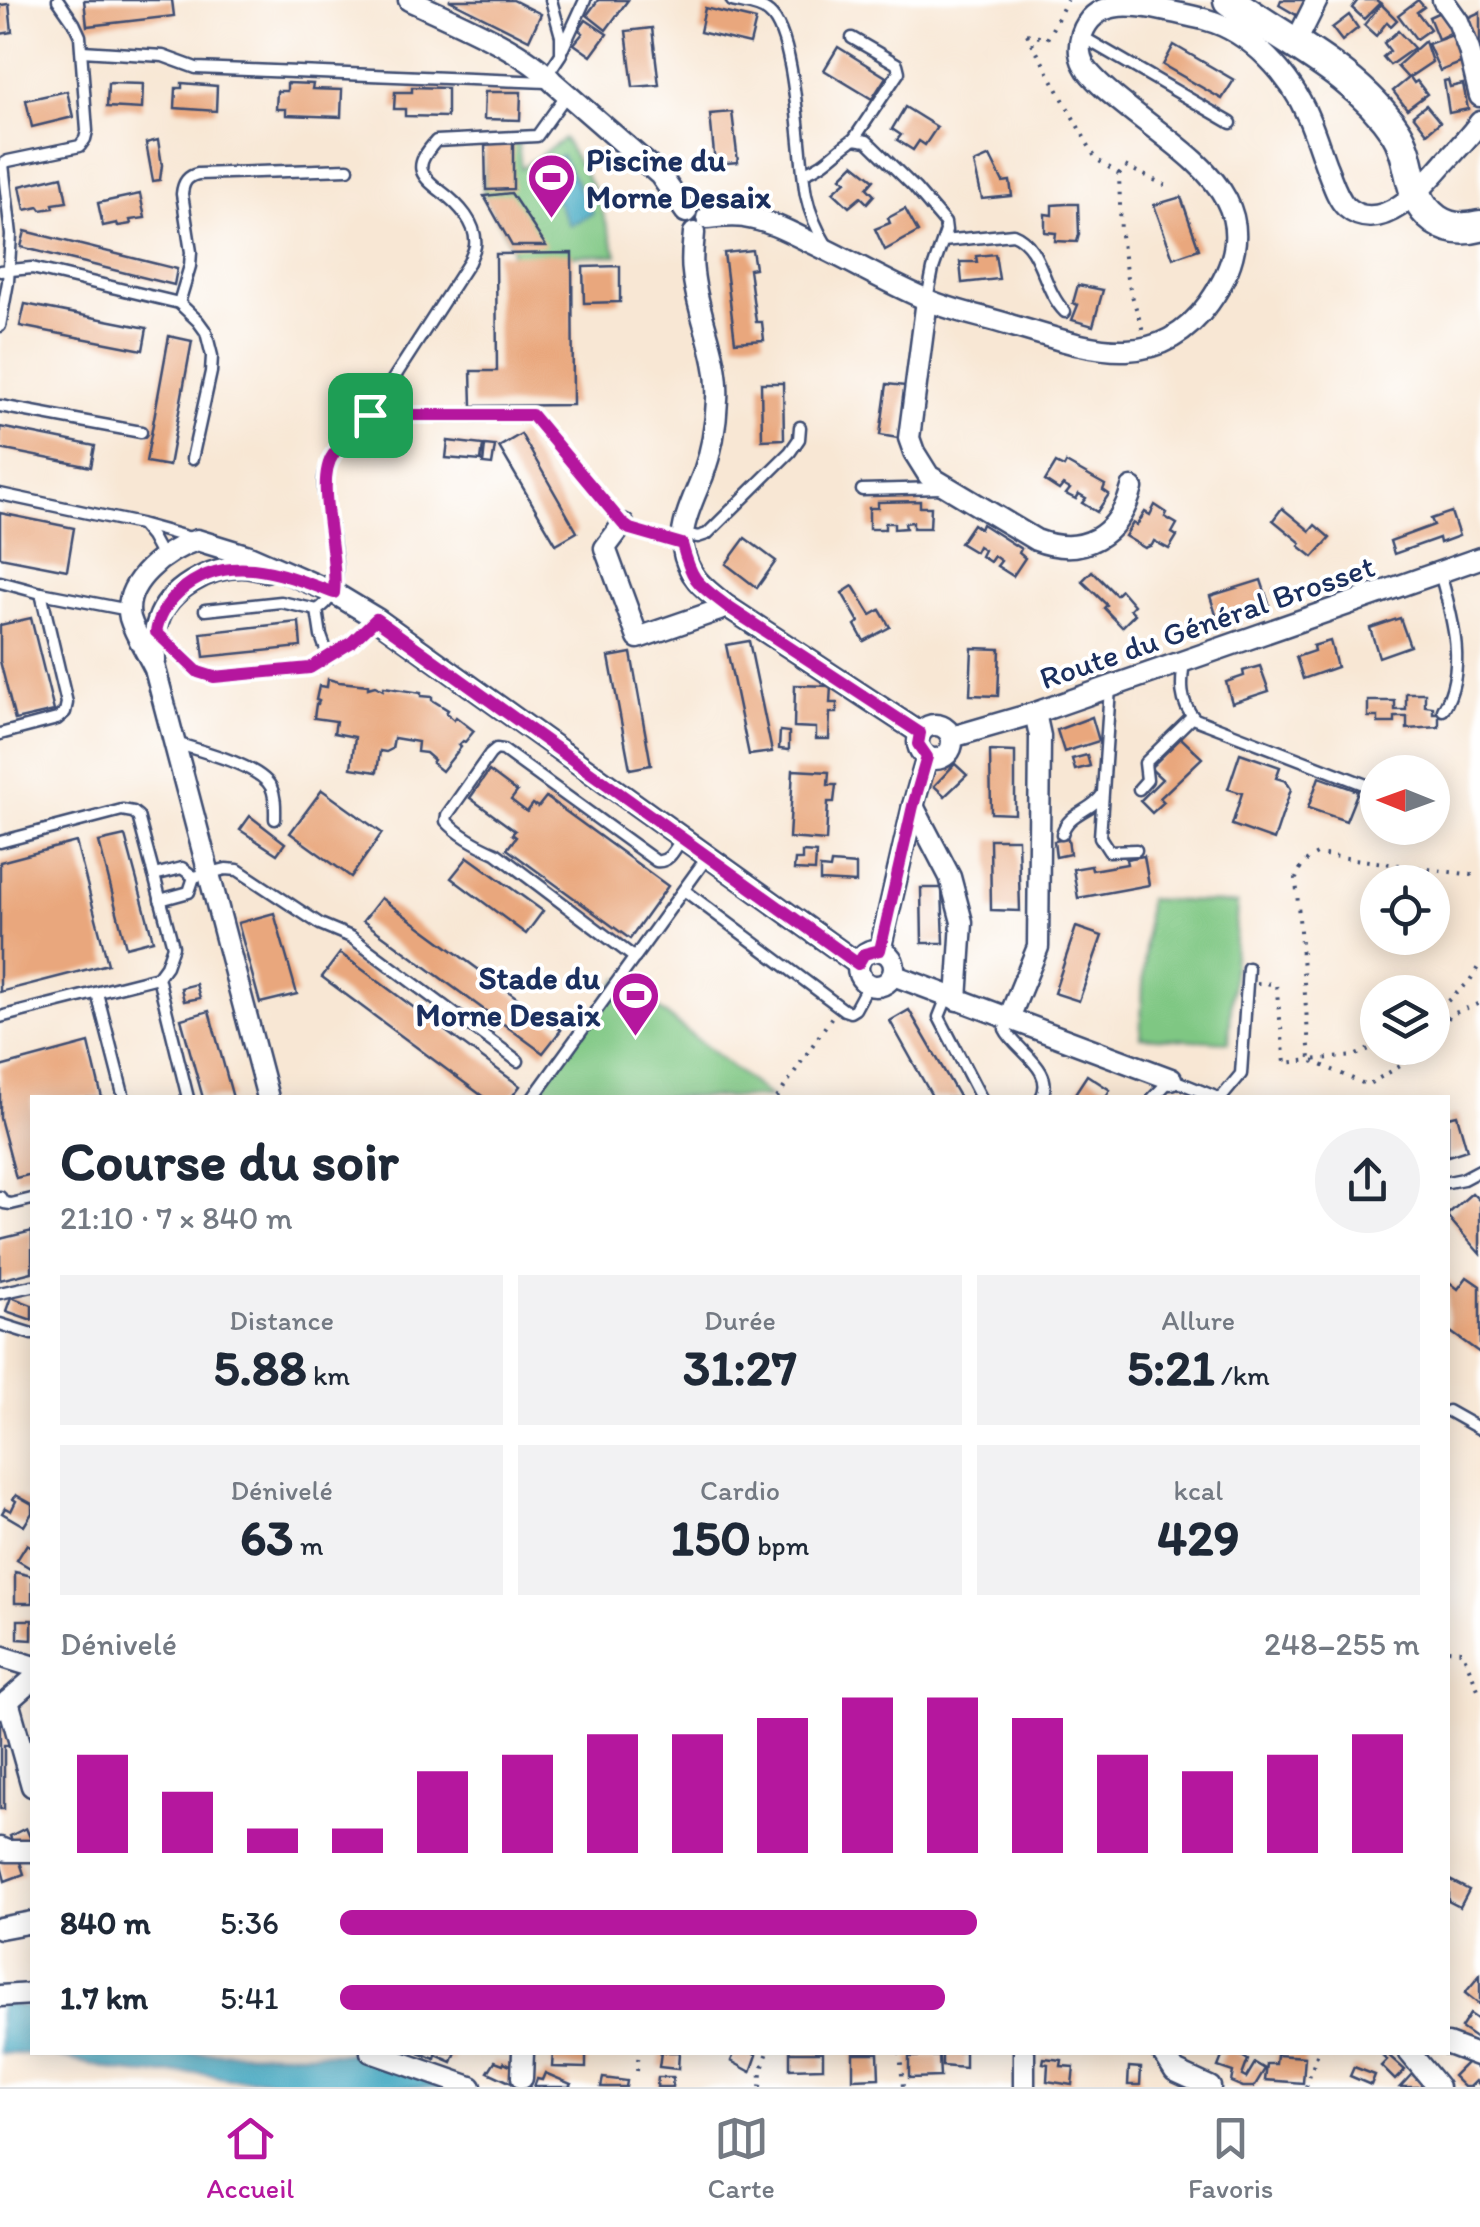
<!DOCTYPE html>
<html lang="fr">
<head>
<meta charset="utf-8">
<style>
	:root { --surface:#fff; --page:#f2f2f3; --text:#1f2937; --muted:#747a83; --line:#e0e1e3; --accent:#b5179e }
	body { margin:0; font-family:Itim,sans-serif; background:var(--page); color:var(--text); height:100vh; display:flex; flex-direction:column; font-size:38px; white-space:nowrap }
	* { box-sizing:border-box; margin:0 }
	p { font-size:32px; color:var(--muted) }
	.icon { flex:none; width:55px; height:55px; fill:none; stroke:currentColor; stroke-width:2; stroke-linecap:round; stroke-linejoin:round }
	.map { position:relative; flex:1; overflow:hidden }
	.details { position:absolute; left:30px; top:1095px; width:1420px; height:960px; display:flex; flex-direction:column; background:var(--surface); border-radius:0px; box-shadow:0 5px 25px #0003 }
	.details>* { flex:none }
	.needle { width:65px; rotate:271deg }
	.fabs { position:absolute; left:1360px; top:755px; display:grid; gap:20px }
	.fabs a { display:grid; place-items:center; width:90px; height:90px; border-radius:50%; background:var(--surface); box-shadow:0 5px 25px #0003; font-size:50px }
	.pin { position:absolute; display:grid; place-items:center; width:85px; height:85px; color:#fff; margin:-42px; border-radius:20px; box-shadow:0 5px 15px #0006 }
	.round { display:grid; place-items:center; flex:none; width:105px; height:105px; border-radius:52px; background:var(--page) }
	.head { display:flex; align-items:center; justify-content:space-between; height:170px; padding:0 30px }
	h1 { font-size:55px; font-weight:700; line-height:75px }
	.metrics { display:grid; grid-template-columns:repeat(3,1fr); gap:15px; height:170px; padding:10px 30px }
	.metrics div { display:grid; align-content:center; border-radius:0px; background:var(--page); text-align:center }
	.metrics b { font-size:50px; font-weight:700 }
	.metrics small { font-size:28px; font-weight:400 }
	.metrics p { font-size:28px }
	.chart { height:280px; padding:20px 30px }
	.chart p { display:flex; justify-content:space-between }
	.chart svg { width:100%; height:180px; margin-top:10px; stroke:var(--accent); stroke-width:6 }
	ul { padding:0 30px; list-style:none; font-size:32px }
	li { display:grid; grid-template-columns:160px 120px 1fr; align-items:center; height:75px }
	li i { height:25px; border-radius:12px; background:var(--accent) }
	.menu { display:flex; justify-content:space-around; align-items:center; height:140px; border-top:2px solid var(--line); background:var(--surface); font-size:28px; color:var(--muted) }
	.menu a { display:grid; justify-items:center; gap:5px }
	.menu .on { color:var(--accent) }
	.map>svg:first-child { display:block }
</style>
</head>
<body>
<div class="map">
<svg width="1480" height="2087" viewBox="0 0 1480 2087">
	<rect width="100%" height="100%" fill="#fff"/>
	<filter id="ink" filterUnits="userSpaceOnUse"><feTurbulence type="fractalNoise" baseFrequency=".01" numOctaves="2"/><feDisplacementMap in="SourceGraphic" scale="20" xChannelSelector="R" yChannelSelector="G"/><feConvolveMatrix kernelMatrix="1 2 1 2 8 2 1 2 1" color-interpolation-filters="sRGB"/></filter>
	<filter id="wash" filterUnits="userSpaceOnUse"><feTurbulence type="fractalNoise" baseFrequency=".0048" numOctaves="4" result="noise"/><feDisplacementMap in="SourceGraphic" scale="40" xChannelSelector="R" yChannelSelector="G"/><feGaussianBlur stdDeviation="2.25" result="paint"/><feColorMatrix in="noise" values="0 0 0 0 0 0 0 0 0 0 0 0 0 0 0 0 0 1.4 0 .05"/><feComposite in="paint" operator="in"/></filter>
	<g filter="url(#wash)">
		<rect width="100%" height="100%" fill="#f8e7d4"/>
		<g fill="#7fc783" stroke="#4d7b70" stroke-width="2.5">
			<polygon points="564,139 596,193 617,255 512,256 512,248 483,193 487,141 518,143 521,168"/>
			<polygon points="1148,899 1237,904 1229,1042 1140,1037"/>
			<polygon points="619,978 770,1097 533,1098"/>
		</g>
		<g fill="#42a9c2" stroke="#2e6c90" stroke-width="2.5">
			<polygon points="561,156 593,213 570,225 539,169"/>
			<polygon points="0,2003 32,2007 32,2052 352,2053 434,2074 461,2087 305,2087 262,2079 230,2079 198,2073 145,2074 119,2071 50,2055 0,2053"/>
		</g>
		<g id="blocks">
			<g fill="#e9a77d">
				<polygon points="84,0 172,0 174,16 87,26"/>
				<polygon points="449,0 513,0 541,14 529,40"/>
				<polygon points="598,0 628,0 606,30 587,15"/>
				<polygon points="1281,0 1309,0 1298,16 1279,5"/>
				<polygon points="1358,0 1376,0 1380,3 1364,19 1352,8"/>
				<polygon points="1418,0 1424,7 1417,12 1430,29 1416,39 1398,15"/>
				<polygon points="9,4 12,32 0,34 0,5"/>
				<polygon points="1381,4 1397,20 1391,26 1387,22 1376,36 1364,25"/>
				<polygon points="705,8 756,20 750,44 700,32"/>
				<polygon points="1442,11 1452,32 1438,39 1429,17"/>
				<polygon points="1480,12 1480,47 1474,49 1467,18"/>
				<polygon points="1349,15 1358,28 1342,41 1332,28"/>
				<polygon points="586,20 607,34 591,56 574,44 583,33 579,30"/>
				<polygon points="652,28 659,85 633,87 626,31"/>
				<polygon points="1398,31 1414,48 1390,65 1383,57 1390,51 1384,43"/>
				<polygon points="1455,34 1466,61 1440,71 1428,44"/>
				<polygon points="1425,41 1432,62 1408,78 1397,66"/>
				<polygon points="1174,45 1234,80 1222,99 1163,65"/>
				<polygon points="838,47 886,77 872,99 824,70"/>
				<polygon points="1410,77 1414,83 1417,81 1427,94 1407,109 1393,91"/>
				<polygon points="1448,80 1450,87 1463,84 1468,109 1449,113 1444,81"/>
				<polygon points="108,83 143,84 142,109 107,107"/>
				<polygon points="182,83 217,86 216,111 175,108 176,88 182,88"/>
				<polygon points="287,83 313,84 312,89 342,90 341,117 286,115 286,109 276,109 277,91 287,91"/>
				<polygon points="412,87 447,88 447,117 405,116 405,109 394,109 395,92 412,92"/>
				<polygon points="67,91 73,117 32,127 26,100"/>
				<polygon points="485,92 521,92 520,120 484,119"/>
				<polygon points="1426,105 1440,122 1427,133 1413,115"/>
				<polygon points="905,107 937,127 925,145 919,141 913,150 897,140 901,135 892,129"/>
				<polygon points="732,112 738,162 715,164 710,114"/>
				<polygon points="158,140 162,165 160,180 153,181 146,143"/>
				<polygon points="485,143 513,143 513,189 486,190"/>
				<polygon points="990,156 1003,182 1010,181 1012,196 982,199 974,163"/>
				<polygon points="854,164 874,180 867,188 874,195 867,203 861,197 849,207 833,192 846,181 841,177"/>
				<polygon points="62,176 67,202 53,204 54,208 41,210 39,207 25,210 20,186"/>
				<polygon points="511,193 546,246 512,246 484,196"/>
				<polygon points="140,194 145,218 130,220 131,224 118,226 117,223 103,226 98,203"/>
				<polygon points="1181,197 1199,249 1173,258 1154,205"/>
				<polygon points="1067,204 1078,204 1079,234 1077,242 1055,241 1056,233 1045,232 1045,214 1052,215 1052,205"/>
				<polygon points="905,209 918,232 885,250 875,229 890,223 888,218"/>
				<polygon points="25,231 177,269 174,285 21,247"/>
				<polygon points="752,250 755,268 749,269 756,322 762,322 764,340 735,342 724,253"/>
				<polygon points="572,253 573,405 472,406 471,371 497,371 496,254"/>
				<polygon points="995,254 999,279 962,283 960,262 977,262 976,256"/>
				<polygon points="620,266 620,302 584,303 583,267"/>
				<polygon points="1078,285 1103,290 1093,326 1072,320 1078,305 1073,303"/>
				<polygon points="25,304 147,328 143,350 20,326"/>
				<polygon points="169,336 192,341 169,466 146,462"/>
				<polygon points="761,383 783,383 784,439 762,440"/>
				<polygon points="887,384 906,386 898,438 880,435"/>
				<polygon points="0,427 95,446 91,467 0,449"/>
				<polygon points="521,434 577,532 556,544 499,447"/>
				<polygon points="448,441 483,445 481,461 446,458"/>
				<polygon points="485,445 495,446 492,465 483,464"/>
				<polygon points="1056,463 1064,467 1066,463 1105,485 1103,490 1109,494 1097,512 1082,503 1086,498 1079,494 1076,499 1066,494 1070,489 1063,485 1059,490 1045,481"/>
				<polygon points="920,501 920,507 931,507 930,528 913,528 913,522 905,523 906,528 894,529 894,523 885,523 885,529 869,529 869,508 878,508 878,502"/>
				<polygon points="1155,505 1167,513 1165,517 1177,524 1172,533 1177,536 1169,549 1154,541 1152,545 1145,548 1125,536 1133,523 1137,525 1145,512 1150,515"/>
				<polygon points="1282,508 1310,531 1315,525 1330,538 1313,557 1299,546 1301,543 1273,520"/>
				<polygon points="1451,512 1459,536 1440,543 1439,538 1394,554 1390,541 1434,525 1431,519"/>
				<polygon points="0,513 74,528 67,570 0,557"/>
				<polygon points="973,524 980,529 982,524 1021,549 1019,553 1025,558 1013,576 997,566 1001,561 994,556 990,562 981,556 984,550 978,546 975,552 960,543"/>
				<polygon points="745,538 776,561 757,588 726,564"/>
				<polygon points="1092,571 1116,595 1121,590 1134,605 1130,609 1135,614 1122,627 1104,608 1107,605 1082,581"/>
				<polygon points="1261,580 1269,604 1218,621 1210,596"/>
				<polygon points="853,586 871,615 880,610 890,627 864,641 855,625 859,622 842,593"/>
				<polygon points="1282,586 1288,604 1279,607 1274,589"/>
				<polygon points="31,618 54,711 15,720 0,661 0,625"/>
				<polygon points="1400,618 1410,646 1379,657 1370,628"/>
				<polygon points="299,622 301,647 204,657 201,633"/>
				<polygon points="749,641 772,752 749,755 726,645"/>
				<polygon points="1330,641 1337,667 1303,679 1296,657 1314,651 1313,646"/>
				<polygon points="972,648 1000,649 998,696 970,695"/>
				<polygon points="631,653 651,765 630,769 609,657"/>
				<polygon points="1260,666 1269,691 1232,703 1226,682 1244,676 1243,671"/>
				<polygon points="328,679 339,682 368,685 368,688 375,686 383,690 384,687 421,693 421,696 432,697 432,700 448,710 446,713 454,720 456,717 474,731 465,742 463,741 459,745 461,747 442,771 432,763 434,760 426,753 417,752 418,742 394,738 392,749 386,752 380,751 377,772 351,768 355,737 334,733 336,721 314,718 316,704 318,704 319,701 316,700 319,686 327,687"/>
				<polygon points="795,685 831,686 830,703 837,703 837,713 830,713 829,739 816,739 816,728 794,727"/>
				<polygon points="1406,693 1425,693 1425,706 1433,707 1433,713 1439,713 1439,727 1407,729 1407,717 1395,717 1395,723 1378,723 1378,717 1368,717 1368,701 1395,701 1395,710 1406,710"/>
				<polygon points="1092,717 1099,741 1064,752 1057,730"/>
				<polygon points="780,731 789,732 789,750 779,749"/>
				<polygon points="1181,738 1202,758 1160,798 1164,802 1152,813 1140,801 1162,779 1150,768"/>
				<polygon points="990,751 1015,752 1015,814 991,813"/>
				<polygon points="1240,753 1280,767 1276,778 1286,781 1291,789 1274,840 1232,825 1242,793 1228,789"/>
				<polygon points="1087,755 1090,766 1075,770 1072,759"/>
				<polygon points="955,764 967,775 945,796 934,786"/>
				<polygon points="793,770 829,772 828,785 836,785 834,802 828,802 826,841 789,838"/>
				<polygon points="489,771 517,792 511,800 527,812 533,804 538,807 546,797 668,886 630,939 507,849 516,837 512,834 515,831 470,798"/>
				<polygon points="1319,777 1358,791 1346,821 1308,808"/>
				<polygon points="322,790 382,833 351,877 290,833"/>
				<polygon points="250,816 285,843 277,854 240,830"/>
				<polygon points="125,836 153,940 126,947 99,842"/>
				<polygon points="990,839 1018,839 1020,911 991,910"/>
				<polygon points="1068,839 1070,854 1056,857 1054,841"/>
				<polygon points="76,842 108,964 0,992 0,862"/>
				<polygon points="802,852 816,853 815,871 794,870 795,860 802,860"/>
				<polygon points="1144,856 1149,885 1078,898 1073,869 1091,866 1092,870 1127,864 1126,859"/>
				<polygon points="468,857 543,911 526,934 451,878"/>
				<polygon points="831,863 856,865 856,883 820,881 820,868 830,869"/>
				<polygon points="921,888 942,888 944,943 922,943"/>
				<polygon points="381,898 561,1030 543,1053 363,921"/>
				<polygon points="274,913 297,994 260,1003 238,923"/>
				<polygon points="1076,927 1102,936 1079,1001 1054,993"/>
				<polygon points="340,953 520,1086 511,1098 485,1098 322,977"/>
				<polygon points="196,984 200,998 184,1001 181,988"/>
				<polygon points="909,1010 960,1098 933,1098 890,1021"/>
				<polygon points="209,1011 233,1098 203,1098 181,1019"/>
				<polygon points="89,1043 102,1098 32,1098 32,1174 16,1178 0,1118 0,1067"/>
				<polygon points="1087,1075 1110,1090 1105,1098 1072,1098"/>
				<polygon points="1457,1115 1467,1150 1448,1156 1448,1117"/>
				<polygon points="1472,1193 1480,1201 1480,1254 1448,1217 1448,1214"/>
				<polygon points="32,1231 32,1272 0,1280 0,1239"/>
				<polygon points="1467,1277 1480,1286 1480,1353 1448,1330 1448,1281 1458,1289"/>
				<polygon points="11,1297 32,1305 32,1320 6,1311"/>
				<polygon points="16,1495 32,1504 32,1513 24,1526 2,1513 5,1508 11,1511 16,1501 13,1499"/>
				<polygon points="27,1544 32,1547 32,1569 17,1560"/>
				<polygon points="15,1572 32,1576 32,1603 15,1603"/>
				<polygon points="18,1620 32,1620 32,1640 18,1639"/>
				<polygon points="5,1720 10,1745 4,1745 4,1809 0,1809 0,1724"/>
				<polygon points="26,1828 32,1842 16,1850 10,1836"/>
				<polygon points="18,1856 24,1874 5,1881 0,1862"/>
				<polygon points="1448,1879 1469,1890 1460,1907 1448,1901"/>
				<polygon points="1480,1975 1480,2005 1465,1993"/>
				<polygon points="1470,2014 1480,2021 1480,2041 1461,2028"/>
				<polygon points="456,2052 452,2062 436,2055 435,2059 419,2053"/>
				<polygon points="553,2052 586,2052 586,2068 552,2067"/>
				<polygon points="661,2052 679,2052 678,2069 659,2067"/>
				<polygon points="735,2052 752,2052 757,2055 751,2072 731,2061"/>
				<polygon points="790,2052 823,2052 823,2068 790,2069"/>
				<polygon points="942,2052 965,2052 965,2068 942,2066"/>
				<polygon points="1224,2052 1235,2052 1248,2060 1242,2076 1246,2078 1255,2063 1265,2069 1254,2087 1243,2087 1231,2082 1233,2072 1218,2067"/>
				<polygon points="853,2053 878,2053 879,2078 853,2079"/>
				<polygon points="1387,2054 1405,2070 1395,2080 1381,2066 1387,2060 1383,2057"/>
				<polygon points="1277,2055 1305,2057 1303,2083 1265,2080 1267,2064 1276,2064"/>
				<polygon points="939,2056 940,2077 909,2078 909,2057"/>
				<polygon points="1044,2058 1062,2060 1061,2066 1074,2067 1072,2085 1047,2081 1048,2064 1043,2063"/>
				<polygon points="1469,2060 1480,2071 1480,2085 1476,2081 1470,2087 1464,2087 1453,2076"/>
				<polygon points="495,2061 503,2064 504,2062 521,2070 514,2084 488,2072"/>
				<polygon points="1129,2067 1141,2068 1140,2085 1128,2085"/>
				<polygon points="1354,2067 1375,2075 1371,2085 1350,2076"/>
				<polygon points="545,2073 571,2084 569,2087 534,2087 537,2079 542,2080"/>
				<polygon points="1412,2074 1418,2080 1421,2078 1427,2085 1424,2087 1400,2087"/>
				<polygon points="658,2077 673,2077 672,2087 657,2087"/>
				<polygon points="603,2078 627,2081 626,2087 601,2087"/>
			</g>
		</g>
	</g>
	<g filter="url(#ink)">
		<use href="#blocks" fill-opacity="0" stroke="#3c4b70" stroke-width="2.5"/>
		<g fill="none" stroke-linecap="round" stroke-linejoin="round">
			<defs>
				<g id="service">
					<path d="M732 1C744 4 760 5 769 13 797 35 799 159 806 195 810 214 817 230 827 246"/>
					<polyline points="1081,36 1231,123"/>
					<polyline points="852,38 897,64 899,72 854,139"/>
					<polyline points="563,48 585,0"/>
					<polyline points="82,51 163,56 196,68 547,82"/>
					<polyline points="547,75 561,54 561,36 551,0"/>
					<path d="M804 173C828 164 834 152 854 139L867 141 915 188 945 223 946 231 933 269 927 299"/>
					<path d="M943 241 1013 234C1042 245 1042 289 1065 312"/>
					<polyline points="0,271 32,268 179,303 198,321 206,332 212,356 211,372 192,459"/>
					<path d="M179 303 190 266 191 252 182 194C183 183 187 176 198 174L348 169"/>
					<polyline points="0,326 8,282 11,235 3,164 8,161 80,146 85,139 87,131 80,36 74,23 58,0"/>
					<polyline points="0,406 141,432"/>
					<polyline points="370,415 532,415 623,524 630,529 682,544"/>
					<polyline points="862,490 941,488"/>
					<polyline points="0,494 140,524 194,539"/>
					<polyline points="141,525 151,537 162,557"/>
					<polyline points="684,534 698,537 707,534 790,452 799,439 800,427"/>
					<path d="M1440 573C1452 616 1468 669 1443 710"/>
					<polyline points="0,582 41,593 129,610"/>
					<path d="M205 610 281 602 317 610C358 587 320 514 324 478 325 470 329 462 332 455L370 415 469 262C471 256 474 252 475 246 478 224 458 204 442 192 417 173 414 166 436 141L537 136 567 94"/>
					<polyline points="317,610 321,636 329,658"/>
					<polyline points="157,632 198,671 213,677 310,668 352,642 377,619"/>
					<path d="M1184 661C1181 683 1179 702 1195 719L1374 788"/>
					<polyline points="1110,688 1100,837 1109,851 1136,850"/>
					<polyline points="0,734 57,719 65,712 67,703 41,593"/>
					<path d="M176 743C200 751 259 765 271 787 276 797 275 809 275 819"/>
					<polyline points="1139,789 1147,780 1145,763 1192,717"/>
					<path d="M1062 834C1068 812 1091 812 1102 795"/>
					<polyline points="0,842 122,810 133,812 138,816 173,946 166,966 158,977 0,1017"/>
					<polyline points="154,875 182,868 194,877"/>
					<polyline points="194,877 226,869 238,870 320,924 351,937 518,1061"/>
					<polyline points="684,890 844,1010 850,1012 855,1009 868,985"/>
					<polyline points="160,900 189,892 194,877"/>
					<path d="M635 958 496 853C477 845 460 836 446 821L447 815 490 754 496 749 503 750 656 861C670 863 675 848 682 838"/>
					<polyline points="158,977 188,1098"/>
					<polyline points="97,993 124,1098"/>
					<polyline points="947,997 939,1017 981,1098"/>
					<path d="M1009 1018 1005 1029C1015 1050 1057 1070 1041 1098"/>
					<polyline points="533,1098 708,856"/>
					<polyline points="1153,1098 1171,1079 1218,1098"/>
					<polyline points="1221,1098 1241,1074 1248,968"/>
					<polyline points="1448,1182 1463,1179 1480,1170"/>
					<polyline points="0,1197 4,1203 11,1204 32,1199"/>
					<polyline points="0,1293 32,1286"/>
					<polyline points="0,1324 32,1334"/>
					<polyline points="1448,1411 1480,1429"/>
				</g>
				<g id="minor">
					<path d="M409 0C449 19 524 49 553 82L660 175 686 212"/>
					<polyline points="1443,0 1458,21 1469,50 1480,96"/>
					<polyline points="1295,44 1317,0"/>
					<path d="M707 218C719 217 732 215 744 217 767 220 788 231 808 241 847 259 884 281 923 298 950 311 982 316 1010 325 1083 346 1155 378 1209 303 1279 205 1195 162 1126 106 1112 95 1098 84 1087 70 1079 58 1078 48 1082 34 1094 0 1129 3 1162 10 1177 13 1192 16 1207 20 1251 32 1291 76 1308 117 1315 133 1320 150 1326 166 1332 180 1336 197 1346 207 1381 238 1425 185 1445 162 1457 149 1470 136 1480 122"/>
					<path d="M694 233C693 246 691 259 693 272 697 315 720 356 717 400 716 426 712 450 703 475 695 495 679 527 683 548 687 577 706 590 728 607L920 733"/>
					<path d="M927 300 909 438 914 452 929 476 1036 540C1084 558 1119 535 1132 488"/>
					<polyline points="623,524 605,548 638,638 728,607"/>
					<path d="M155 662C155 649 153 634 158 621 168 589 210 567 242 567 250 567 258 570 266 571"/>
					<circle cx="935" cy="742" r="17"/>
					<polyline points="952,737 1035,713 1480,558"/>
					<polyline points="913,806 950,877 962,922 957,1000"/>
					<circle cx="876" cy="968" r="18"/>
					<polyline points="880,950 913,806 927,757"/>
					<polyline points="893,975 1171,1079"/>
					<polyline points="1009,1018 1038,947 1040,736 1035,713"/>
					<path d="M268 1098 155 669C147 652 135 635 130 618 122 582 167 550 197 540L249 556 334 593 377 619 858 964"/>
					<polyline points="0,1656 32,1666"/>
					<polyline points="8,1701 32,1786"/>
					<polyline points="0,1708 32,1680"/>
					<polyline points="0,1848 7,1851 32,1851"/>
					<polyline points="0,1928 32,1922"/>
					<polyline points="0,1996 32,1994"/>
					<polyline points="1448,2044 1480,2056"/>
					<polyline points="371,2052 471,2087"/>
					<polyline points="1024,2052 1024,2087"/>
					<polyline points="1163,2052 1175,2071 1210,2087"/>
					<polyline points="1409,2052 1438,2087"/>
					<polyline points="522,2078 523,2052"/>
				</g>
				<path id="secondary" d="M1229 0C1285 41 1356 72 1396 132 1415 161 1405 198 1436 220 1449 229 1465 230 1480 226"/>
			</defs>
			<use href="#service" stroke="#3c4b70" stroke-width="15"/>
			<use href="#minor" stroke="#3c4b70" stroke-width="25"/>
			<use href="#secondary" stroke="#3c4b70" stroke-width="35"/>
			<g stroke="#3c4b70" stroke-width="4" stroke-dasharray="2.5 8" stroke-linecap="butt">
				<polyline points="1027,34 1096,159 1119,174 1121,235 1127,279 1143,331"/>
				<polyline points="1027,34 1047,39 1067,0"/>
				<polyline points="1119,174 1125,166 1171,188"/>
				<path d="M1257 983 1276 984 1285 1063 1310 1060 1296 879C1300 867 1305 860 1317 854L1480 876"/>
				<polyline points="1432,1015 1469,982 1480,964"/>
				<polyline points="1378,1045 1354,1056 1310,1060 1367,1085 1432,1048"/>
				<polyline points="1432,1046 1450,1015 1480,1003"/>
				<polyline points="777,1098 833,1015"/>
				<polyline points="1448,1650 1462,1651 1480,1694"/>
				<polyline points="900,2052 903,2087"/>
				<polyline points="637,2071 639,2052"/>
				<polyline points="760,2087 761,2072 768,2052"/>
				<polyline points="1306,2087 1318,2052"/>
			</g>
			<use href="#service" stroke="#fff" stroke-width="10"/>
			<use href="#minor" stroke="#fff" stroke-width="20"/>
			<use href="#secondary" stroke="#fff" stroke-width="30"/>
		</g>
	</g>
	<g fill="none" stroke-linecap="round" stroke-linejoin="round" filter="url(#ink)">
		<defs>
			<path id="route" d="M370 415H532L623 524 630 529 682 544C692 582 697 583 728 607L920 733 918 744 927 757 913 806 880 950 864 954 858 964 376 619 352 642 310 668 214 677 198 672 156 632C159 615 167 603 179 592 226 550 282 573 334 593 339 555 314 481 333 455 343 440 358 428 370 415Z"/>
		</defs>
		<use href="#route" stroke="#fff" stroke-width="20"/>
		<use href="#route" stroke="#b5179e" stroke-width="12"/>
	</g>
	<defs>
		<symbol id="stadium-pin" viewBox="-11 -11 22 30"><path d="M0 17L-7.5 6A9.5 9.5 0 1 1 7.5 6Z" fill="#b5179e" stroke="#fff"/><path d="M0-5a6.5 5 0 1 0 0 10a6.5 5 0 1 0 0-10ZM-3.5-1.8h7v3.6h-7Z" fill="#fff"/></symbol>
	</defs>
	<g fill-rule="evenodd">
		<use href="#stadium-pin" x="524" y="150" width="55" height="75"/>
		<use href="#stadium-pin" x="608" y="968" width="55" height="75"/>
	</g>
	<g text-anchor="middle" stroke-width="8" stroke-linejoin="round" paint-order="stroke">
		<g font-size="32" font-weight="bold" fill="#1b2f5e" stroke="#fff" text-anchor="start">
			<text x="586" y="171">Piscine du<tspan x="586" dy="37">Morne Desaix</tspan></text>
			<text x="600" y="989" text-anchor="end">Stade du<tspan x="600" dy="37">Morne Desaix</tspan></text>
		</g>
		<g font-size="32" fill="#1b2f5e" stroke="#fff">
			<text transform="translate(1207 622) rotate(-19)" y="11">Route du Général Brosset</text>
		</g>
	</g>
</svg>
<div class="fabs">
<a><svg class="needle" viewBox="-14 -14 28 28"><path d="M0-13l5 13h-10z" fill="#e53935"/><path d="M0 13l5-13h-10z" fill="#747a83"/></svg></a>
<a><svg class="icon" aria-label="locate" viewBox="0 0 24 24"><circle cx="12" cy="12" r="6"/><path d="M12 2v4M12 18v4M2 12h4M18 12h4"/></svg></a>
<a><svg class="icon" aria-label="layers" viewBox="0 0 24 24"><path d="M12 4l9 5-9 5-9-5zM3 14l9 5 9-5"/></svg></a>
</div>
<div class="pin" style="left:370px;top:415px;background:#1e9e55"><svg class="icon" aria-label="arrive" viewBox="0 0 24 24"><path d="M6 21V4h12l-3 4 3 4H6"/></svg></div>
<section class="details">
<div class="head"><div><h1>Course du soir</h1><p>21:10 · 7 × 840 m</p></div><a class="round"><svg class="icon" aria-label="share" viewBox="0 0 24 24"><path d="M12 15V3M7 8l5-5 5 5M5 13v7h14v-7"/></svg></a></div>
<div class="metrics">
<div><p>Distance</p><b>5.88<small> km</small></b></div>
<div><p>Durée</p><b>31:27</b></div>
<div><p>Allure</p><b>5:21<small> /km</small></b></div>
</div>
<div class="metrics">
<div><p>Dénivelé</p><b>63<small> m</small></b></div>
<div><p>Cardio</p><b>150<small> bpm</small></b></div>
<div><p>kcal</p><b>429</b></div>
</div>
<div class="chart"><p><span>Dénivelé</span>248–255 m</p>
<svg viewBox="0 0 160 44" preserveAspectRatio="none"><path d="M5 44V20M15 44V29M25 44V38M35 44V38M45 44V24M55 44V20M65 44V15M75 44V15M85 44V11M95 44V6M105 44V6M115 44V11M125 44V20M135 44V24M145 44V20M155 44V15"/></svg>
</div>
<ul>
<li><b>840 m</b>5:36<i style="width:59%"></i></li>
<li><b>1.7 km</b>5:41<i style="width:56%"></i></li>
</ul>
</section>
</div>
<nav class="menu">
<a class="on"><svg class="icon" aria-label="home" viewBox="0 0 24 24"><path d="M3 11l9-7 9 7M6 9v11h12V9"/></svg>Accueil</a>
<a><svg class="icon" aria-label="map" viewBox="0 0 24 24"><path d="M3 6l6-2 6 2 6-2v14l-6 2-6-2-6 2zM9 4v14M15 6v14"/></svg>Carte</a>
<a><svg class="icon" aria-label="saved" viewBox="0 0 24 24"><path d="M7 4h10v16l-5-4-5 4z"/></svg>Favoris</a>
</nav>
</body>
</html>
